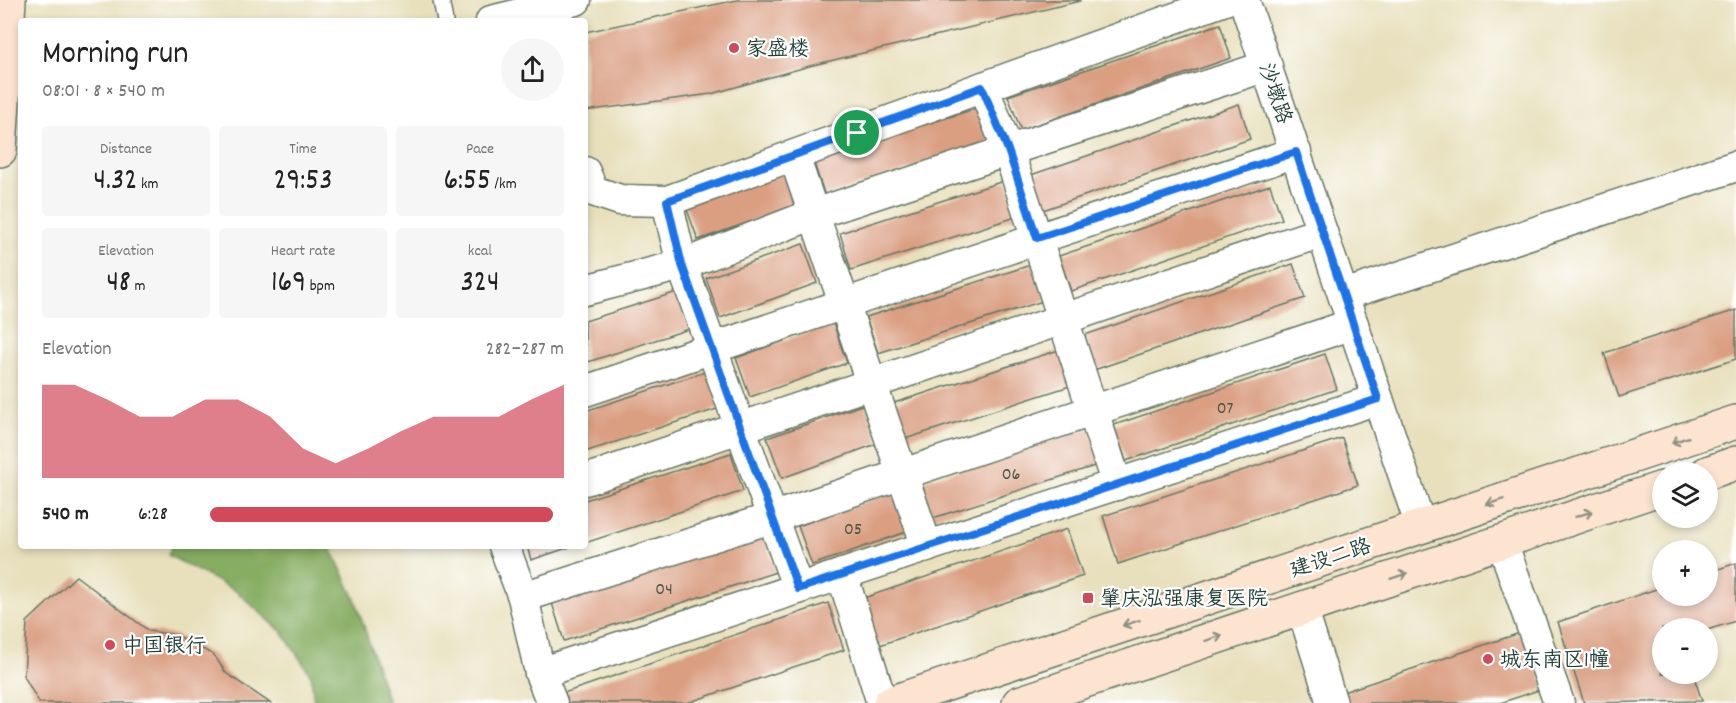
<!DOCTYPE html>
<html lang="en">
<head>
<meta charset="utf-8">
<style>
	:root { --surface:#fff; --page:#f6f6f6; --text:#222; --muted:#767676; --accent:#d1495b }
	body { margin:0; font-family:Dekko,"LXGW WenKai TC",sans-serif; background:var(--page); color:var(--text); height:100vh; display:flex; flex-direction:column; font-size:22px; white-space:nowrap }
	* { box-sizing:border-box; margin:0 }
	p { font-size:20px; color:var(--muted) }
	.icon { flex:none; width:33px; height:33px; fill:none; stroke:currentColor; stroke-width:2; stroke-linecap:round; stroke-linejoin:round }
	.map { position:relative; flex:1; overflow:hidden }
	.details { position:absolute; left:18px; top:18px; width:570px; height:531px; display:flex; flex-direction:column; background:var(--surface); border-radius:6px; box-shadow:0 3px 9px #0003 }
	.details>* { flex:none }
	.tools { position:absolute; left:1652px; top:462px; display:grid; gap:12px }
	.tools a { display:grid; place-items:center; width:66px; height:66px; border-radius:50%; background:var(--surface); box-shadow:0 3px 9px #0003; font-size:30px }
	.pin { position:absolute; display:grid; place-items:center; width:51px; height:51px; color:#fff; margin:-26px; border:3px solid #fff; border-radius:50%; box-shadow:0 2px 6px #0007 }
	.round { display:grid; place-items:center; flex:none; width:63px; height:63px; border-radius:32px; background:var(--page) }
	.overview { display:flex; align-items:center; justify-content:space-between; height:102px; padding:0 24px }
	h1 { font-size:33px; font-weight:600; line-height:45px }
	.stats { display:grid; grid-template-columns:repeat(3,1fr); gap:9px; height:102px; padding:6px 24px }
	.stats div { display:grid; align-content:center; border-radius:6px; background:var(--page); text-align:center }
	.stats b { font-size:30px; font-weight:600 }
	.stats small { font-size:16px; font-weight:400 }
	.stats p { font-size:16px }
	.chart { height:168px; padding:12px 24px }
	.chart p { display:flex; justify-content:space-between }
	.chart svg { width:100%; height:108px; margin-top:6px; fill:var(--accent); opacity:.7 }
	ul { padding:0 24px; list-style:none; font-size:20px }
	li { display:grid; grid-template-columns:96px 72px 1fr; align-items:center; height:45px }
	li i { height:15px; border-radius:8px; background:var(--accent) }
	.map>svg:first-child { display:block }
</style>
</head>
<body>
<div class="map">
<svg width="1736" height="703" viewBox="0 0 1736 703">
	<rect width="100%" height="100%" fill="#fff"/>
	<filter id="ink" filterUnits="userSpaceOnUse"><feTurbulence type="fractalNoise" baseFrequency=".0167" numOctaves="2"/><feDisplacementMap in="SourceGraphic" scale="12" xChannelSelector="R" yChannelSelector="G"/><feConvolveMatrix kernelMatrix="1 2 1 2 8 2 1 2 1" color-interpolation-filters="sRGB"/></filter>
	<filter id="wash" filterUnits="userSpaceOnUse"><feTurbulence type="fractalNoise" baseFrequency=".008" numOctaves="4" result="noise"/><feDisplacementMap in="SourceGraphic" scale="24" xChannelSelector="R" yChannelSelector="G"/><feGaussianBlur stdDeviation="1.35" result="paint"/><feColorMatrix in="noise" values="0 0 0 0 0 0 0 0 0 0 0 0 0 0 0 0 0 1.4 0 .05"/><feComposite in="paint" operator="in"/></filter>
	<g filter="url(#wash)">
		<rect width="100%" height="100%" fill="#e8e0bd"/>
		<polygon fill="#87ad63" stroke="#53754c" stroke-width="1.5" points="172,546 330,546 356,601 388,703 314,703 311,675 282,632 236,591 168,555"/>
		<g id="blocks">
			<g fill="#da9e81">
				<polygon points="737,0 1080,0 1080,1 813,65 711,94 585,111 585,32"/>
				<polygon points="1220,24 1231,58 1021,130 1008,96"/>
				<polygon points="1239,104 1250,139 1040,211 1028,176"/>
				<polygon points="981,107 992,143 825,196 813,160"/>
				<polygon points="781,166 795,206 698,240 684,201"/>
				<polygon points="1007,180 1019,216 851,270 840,233"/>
				<polygon points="1270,185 1282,219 1071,291 1059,256"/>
				<polygon points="803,244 817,283 720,318 706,278"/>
				<polygon points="1034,264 1046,300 878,353 866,317"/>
				<polygon points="1293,264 1305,298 1094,370 1082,336"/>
				<polygon points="677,292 689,329 585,363 585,321"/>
				<polygon points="1736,310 1736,359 1619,397 1604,353"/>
				<polygon points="833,323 847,363 750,397 736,358"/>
				<polygon points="1062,349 1073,385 905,439 894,403"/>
				<polygon points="1325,354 1337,389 1126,461 1114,425"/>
				<polygon points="708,371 720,408 585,452 585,411"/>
				<polygon points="865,404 879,443 782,478 767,438"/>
				<polygon points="1089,428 1101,464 933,518 921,482"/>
				<polygon points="1342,438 1358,485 1118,564 1103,516"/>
				<polygon points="731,453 743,491 585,543 585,500"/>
				<polygon points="895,491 909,531 812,565 798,526"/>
				<polygon points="1067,529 1083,576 871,648 855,601"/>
				<polygon points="764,535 776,572 564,641 552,603"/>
				<polygon points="527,546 573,546 531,560"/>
				<polygon points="1736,563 1736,621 1707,630 1662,628 1662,674 1693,674 1702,701 1584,703 1558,622 1662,587 1662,596 1707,596 1707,573"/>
				<polygon points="76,576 149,631 176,635 214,655 226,673 270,703 39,703 24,676 27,622"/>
				<polygon points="828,603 844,650 687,703 564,703 561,694"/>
				<polygon points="1526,631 1545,688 1500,703 1347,703 1343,692"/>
			</g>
		</g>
	</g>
	<g filter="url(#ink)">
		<use href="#blocks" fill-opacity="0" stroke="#657664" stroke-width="1.5"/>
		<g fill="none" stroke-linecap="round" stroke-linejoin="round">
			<defs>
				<polyline id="lane" points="441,0 445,21"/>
				<g id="street">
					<polyline points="1244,0 1421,527"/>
					<polyline points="491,21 576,0"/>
					<polyline points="983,87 1008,150 1117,485"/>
					<polyline points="794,156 927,547"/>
					<polyline points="585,172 593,191 620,200 667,201 1225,0"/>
					<polyline points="667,201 682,265 798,589"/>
					<polyline points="585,290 682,265 814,214 1267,66"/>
					<polyline points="1344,295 1736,166"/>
					<polyline points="585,391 1296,152"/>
					<polyline points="585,480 1322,232"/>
					<polyline points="1502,542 1559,703"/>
					<polyline points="504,546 523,597 540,673 552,703"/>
					<polyline points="842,574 882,703"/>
					<polyline points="523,597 774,517 1353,324"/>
					<polyline points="1302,608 1332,703"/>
					<polyline points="540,673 1378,399"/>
				</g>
				<g id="secondary">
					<polyline points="0,150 9,0"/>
					<polyline points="1707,473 1736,463"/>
					<polyline points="890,703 1736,422"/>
					<polyline points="1019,703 1662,488"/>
				</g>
			</defs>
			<use href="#lane" stroke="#657664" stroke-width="18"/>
			<use href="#street" stroke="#657664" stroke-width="33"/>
			<use href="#secondary" stroke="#657664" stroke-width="36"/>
			<use href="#lane" stroke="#fff" stroke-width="15"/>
			<use href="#street" stroke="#fff" stroke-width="30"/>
			<use href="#secondary" stroke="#fde4d1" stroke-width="33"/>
		</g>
		<defs><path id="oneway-shaft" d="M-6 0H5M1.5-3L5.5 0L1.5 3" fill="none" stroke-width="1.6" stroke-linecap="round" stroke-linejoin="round" transform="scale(1.5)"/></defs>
		<g stroke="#8e9082">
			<use href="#oneway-shaft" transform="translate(1680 440) rotate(162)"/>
			<use href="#oneway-shaft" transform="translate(1495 502) rotate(162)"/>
			<use href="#oneway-shaft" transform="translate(1584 514) rotate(-19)"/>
			<use href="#oneway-shaft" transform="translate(1399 576) rotate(-18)"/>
			<use href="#oneway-shaft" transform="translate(1131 623) rotate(162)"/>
			<use href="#oneway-shaft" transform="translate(1214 638) rotate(-19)"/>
		</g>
	</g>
	<g fill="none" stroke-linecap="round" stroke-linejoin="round" filter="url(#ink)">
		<defs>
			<polygon id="route" points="982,87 1008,150 1037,238 1296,152 1378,399 798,589 682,265 667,201"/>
		</defs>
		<use href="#route" stroke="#fff" stroke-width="12"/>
		<use href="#route" stroke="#1a73e8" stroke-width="8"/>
	</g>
	<g fill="#d1495b" stroke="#fff" stroke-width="2">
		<circle cx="734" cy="48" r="6"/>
		<rect x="1082" y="592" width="12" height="12" rx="3"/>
		<circle cx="110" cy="645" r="6"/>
		<circle cx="1488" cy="659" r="6"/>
	</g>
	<g text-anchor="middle" stroke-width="4.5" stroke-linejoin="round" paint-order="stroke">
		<g font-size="18" fill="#4e5547">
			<text x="1225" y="413">07</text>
			<text x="1011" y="479">06</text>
			<text x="853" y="534">05</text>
			<text x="664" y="594">04</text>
		</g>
		<g font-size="21" fill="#1f3d34" stroke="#fff" text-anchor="start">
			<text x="746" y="55">家盛楼</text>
			<text x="1100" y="605">肇庆泓强康复医院</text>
			<text x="122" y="652">中国银行</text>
			<text x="1500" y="666">城东南区1幢</text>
		</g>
		<g font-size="21" fill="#1f3d34" stroke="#fff">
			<text transform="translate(1276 93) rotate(71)" y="7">沙墩路</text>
			<text transform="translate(1330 557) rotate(-18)" y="7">建设二路</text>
		</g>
	</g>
</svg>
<div class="tools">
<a><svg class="icon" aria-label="layers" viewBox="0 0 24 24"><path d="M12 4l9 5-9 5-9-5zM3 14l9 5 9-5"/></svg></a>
<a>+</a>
<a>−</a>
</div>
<div class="pin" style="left:857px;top:133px;background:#1e9e55"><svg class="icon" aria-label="arrive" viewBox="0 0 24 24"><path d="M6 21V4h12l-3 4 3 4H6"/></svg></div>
<section class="details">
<div class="overview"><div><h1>Morning run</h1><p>08:01 · 8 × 540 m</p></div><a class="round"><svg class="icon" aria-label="share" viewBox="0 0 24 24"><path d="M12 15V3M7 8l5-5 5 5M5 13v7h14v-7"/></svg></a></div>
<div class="stats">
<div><p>Distance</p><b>4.32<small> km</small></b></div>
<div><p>Time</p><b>29:53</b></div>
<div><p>Pace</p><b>6:55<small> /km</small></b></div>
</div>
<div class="stats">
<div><p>Elevation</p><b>48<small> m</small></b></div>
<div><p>Heart rate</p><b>169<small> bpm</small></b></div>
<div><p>kcal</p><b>324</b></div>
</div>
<div class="chart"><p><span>Elevation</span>282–287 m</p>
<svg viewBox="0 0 160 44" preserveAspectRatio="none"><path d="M0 44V6L10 6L20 12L30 19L40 19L50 12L60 12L70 19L80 32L90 38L100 32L110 25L120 19L130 19L140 19L150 12L160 6V44z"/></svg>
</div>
<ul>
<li><b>540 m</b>6:28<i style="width:97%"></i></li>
</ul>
</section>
</div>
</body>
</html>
